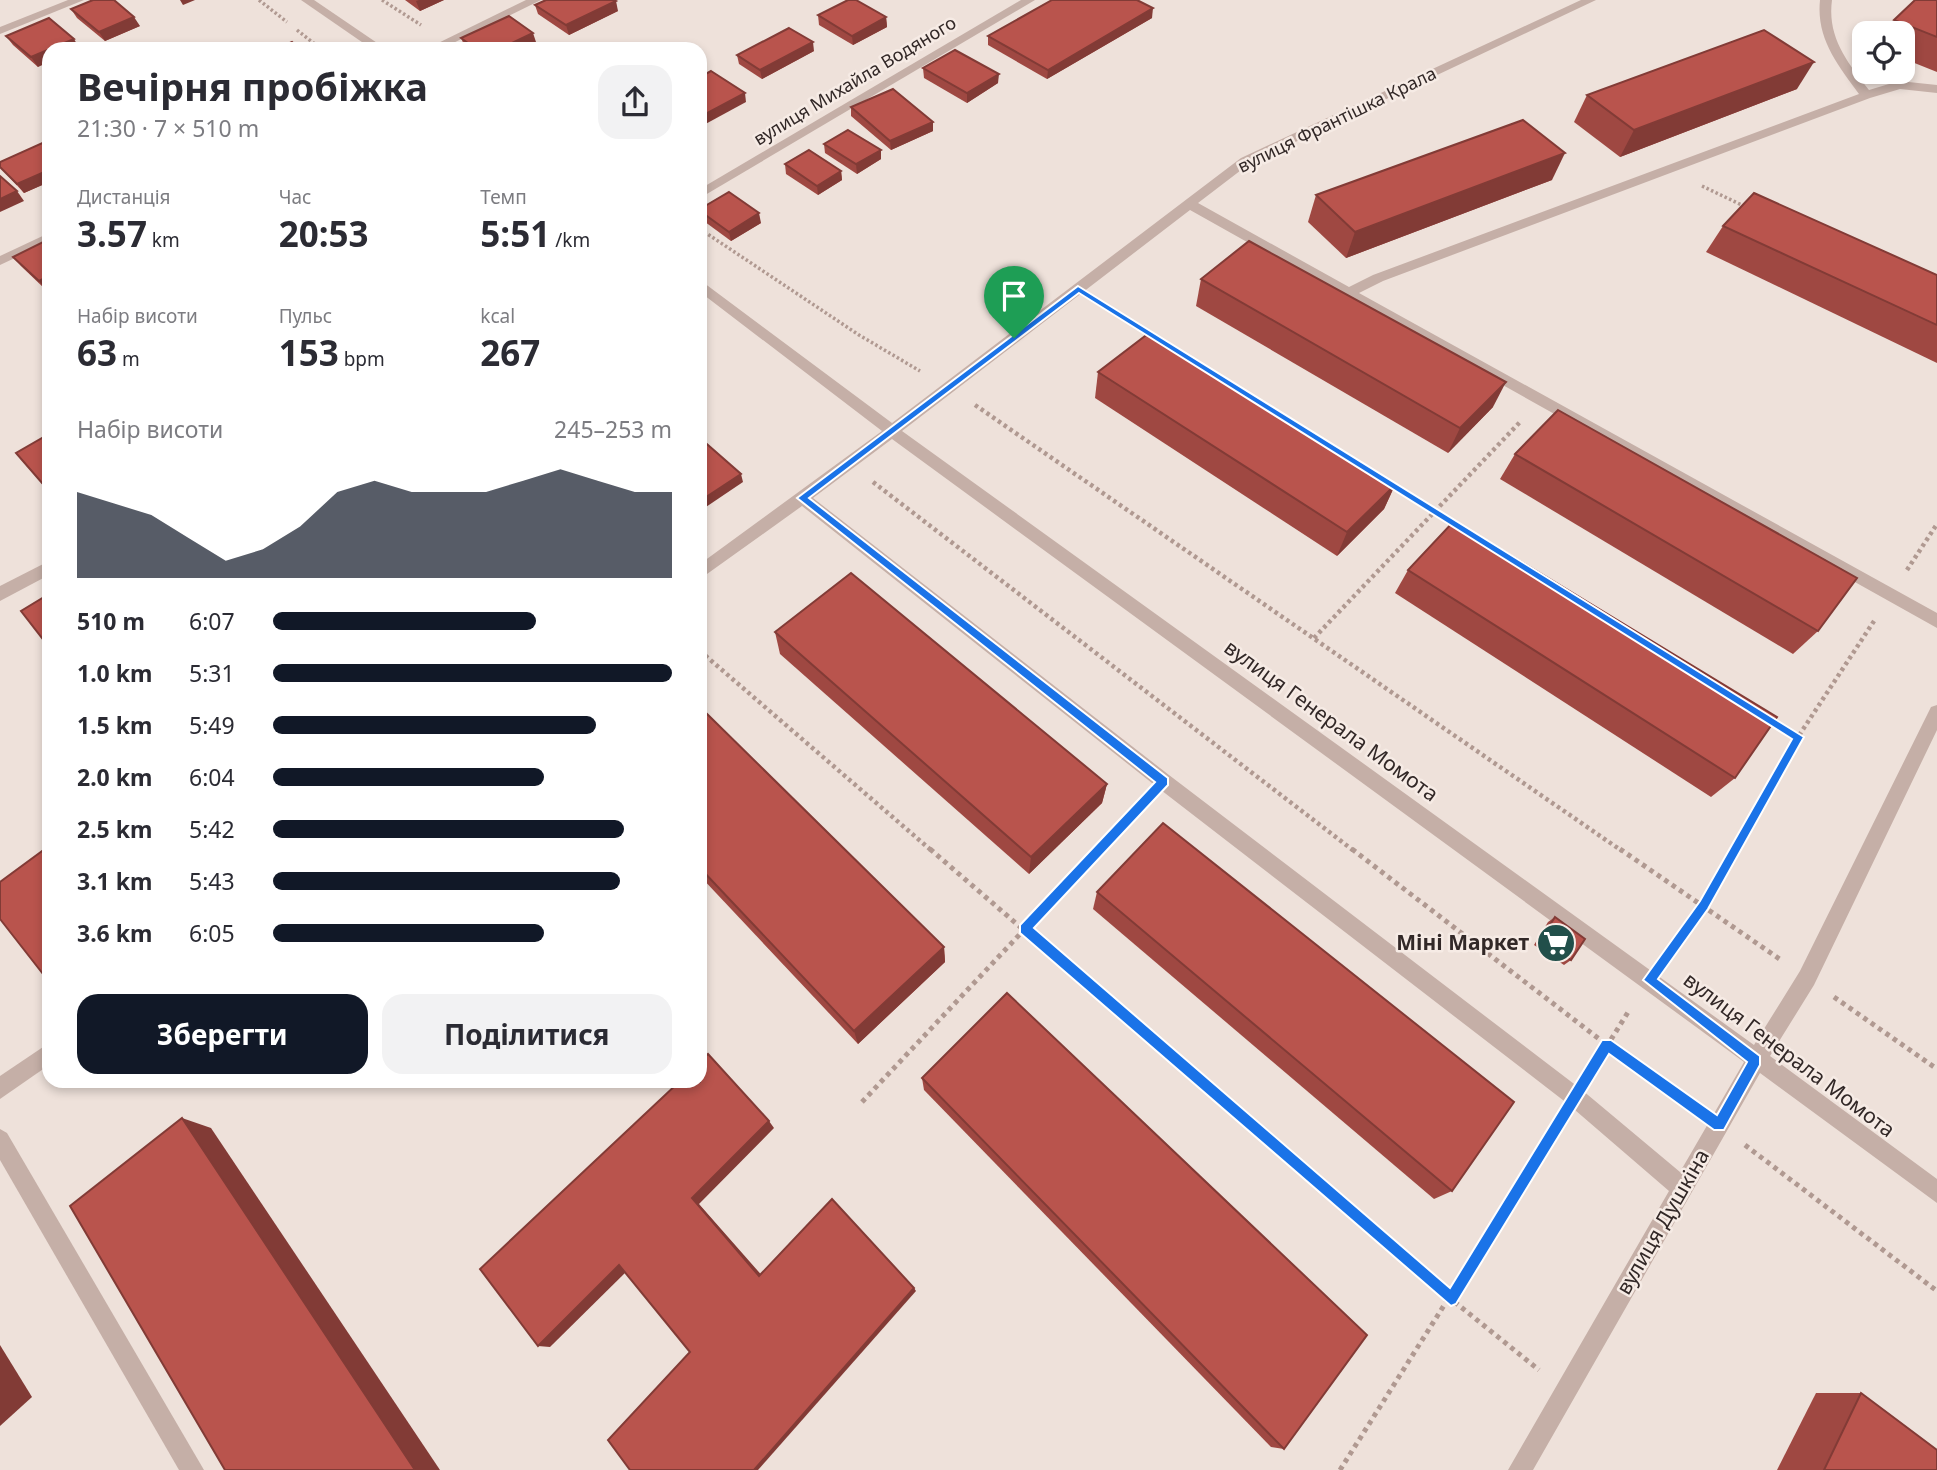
<!DOCTYPE html>
<html lang="uk">
<head>
<meta charset="utf-8">
<style>
	:root { --surface:#fff; --page:#f2f2f3; --text:#2b2b33; --muted:#7c7c81; --accent:#111827 }
	body { margin:0; font-family:"Noto Sans",sans-serif; background:var(--page); color:var(--text); height:100vh; display:flex; flex-direction:column; font-size:26px; white-space:nowrap }
	* { box-sizing:border-box; margin:0 }
	p { font-size:23px; color:var(--muted) }
	.icon { flex:none; width:38px; height:38px; fill:none; stroke:currentColor; stroke-width:2; stroke-linecap:round; stroke-linejoin:round }
	.map { position:relative; flex:1; overflow:hidden }
	.drawer { position:absolute; left:42px; top:42px; width:665px; height:1046px; display:flex; flex-direction:column; background:var(--surface); border-radius:21px; box-shadow:0 4px 10px #0003 }
	.drawer>* { flex:none }
	.tools { position:absolute; left:1852px; top:21px; display:grid; gap:14px }
	.tools a { display:grid; place-items:center; width:63px; height:63px; border-radius:14px; background:var(--surface); box-shadow:0 4px 10px #0003; font-size:35px }
	.pin { position:absolute; display:grid; place-items:center; width:60px; height:60px; color:#fff; margin:-72px -30px; border-radius:50% 50% 50% 0; rotate:-45deg; box-shadow:0 0 7px #0007 }
	.pin .icon { rotate:45deg }
	.round { display:grid; place-items:center; flex:none; width:74px; height:74px; border-radius:21px; background:var(--page) }
	.headline { display:flex; align-items:center; justify-content:space-between; height:119px; padding:0 35px }
	h1 { font-size:38px; font-weight:700; line-height:52px }
	.figures { display:grid; grid-template-columns:repeat(3,1fr); gap:10px; height:119px; padding:7px 35px }
	.figures div { display:grid; align-content:center }
	.figures b { font-size:35px; font-weight:700 }
	.figures small { font-size:19px; font-weight:400 }
	.figures p { font-size:19px }
	.chart { height:196px; padding:14px 35px }
	.chart p { display:flex; justify-content:space-between }
	.chart svg { width:100%; height:126px; margin-top:7px; fill:var(--accent); opacity:.7 }
	.primary-button { display:flex; gap:14px; margin-top:auto; padding:14px 35px }
	.primary-button a { flex:1; height:80px; border-radius:21px; background:var(--accent); color:#fff; font-size:28px; font-weight:700; line-height:80px; text-align:center }
	.primary-button a+a { background:var(--page); color:var(--text) }
	ul { padding:0 35px; list-style:none; font-size:23px }
	li { display:grid; grid-template-columns:112px 84px 1fr; align-items:center; height:52px }
	li i { height:18px; border-radius:9px; background:var(--accent) }
	.map>svg:first-child { display:block }
</style>
</head>
<body>
<div class="map">
<svg width="1937" height="1470" viewBox="0 0 1937 1470">
	<rect width="100%" height="100%" fill="#eee1da"/>
	<g fill="none" stroke-linecap="round" stroke-linejoin="round">
		<g stroke="#b09991" stroke-width="3.5" stroke-dasharray="2.5 2.5" stroke-linecap="butt">
			<polyline points="259,0 287,22"/>
			<polyline points="382,0 421,25"/>
			<polyline points="297,30 321,49"/>
			<polyline points="1702,186 1748,208"/>
			<polyline points="700,229 859,335 920,371"/>
			<polyline points="1103,304 1152,335"/>
		</g>
		<g stroke="#b09991" stroke-width="4.5" stroke-dasharray="3.5 3.5" stroke-linecap="butt">
			<polyline points="975,405 1622,851"/>
			<polyline points="873,482 1354,851"/>
			<polyline points="1391,484 1458,525"/>
			<polyline points="1907,570 1937,524"/>
			<polyline points="1314,638 1521,421"/>
			<polyline points="700,651 932,851"/>
			<polyline points="1771,720 1798,737"/>
			<polyline points="1098,851 1141,805"/>
			<polyline points="1734,851 1798,737 1876,618"/>
		</g>
		<g stroke="#b09991" stroke-width="5" stroke-dasharray="4.5 4.5" stroke-linecap="butt">
			<polyline points="930,849 1451,1299 1539,1370"/>
			<polyline points="1352,849 1607,1045 1693,1106"/>
			<polyline points="1620,849 1781,960"/>
			<polyline points="1667,956 1704,905 1735,849"/>
			<polyline points="1834,997 1937,1069"/>
			<polyline points="1592,1070 1630,1009"/>
			<polyline points="862,1102 1100,849"/>
			<polyline points="1745,1145 1937,1291"/>
			<polyline points="1340,1470 1558,1125"/>
		</g>
		<g fill="#c5afa7" fill-rule="evenodd">
			<polygon points="68,0 84,0 0,34 0,27"/>
			<polygon points="301,0 314,0 386,49 372,49"/>
			<polygon points="526,0 541,0 441,49 426,49"/>
			<polygon points="1021,0 1035,0 700,198 700,189"/>
			<path d="M1581 0H1596L1249 164 1198 203 1349 287 1373 275 1859 94C1837 64 1816 38 1820 0H1832C1827 37 1847 62 1869 90L1899 81 1937 85V93L1900 89 1870 98 1383 281 1359 293 1937 613V628L1190 210 902 431 1754 1045 1800 971 1931 707 1937 705V730L1814 985 1770 1056 1937 1179V1203L1760 1073 1533 1470H1508L1669 1191 1568 1104 1157 787 802 506 700 579V564L882 431 700 292V280L892 423 1241 158ZM892 439 1744 1062 1680 1172 1582 1090 1169 775 813 498Z"/>
			<polygon points="49,233 49,242 0,265 0,256"/>
			<polygon points="49,561 49,575 0,601 0,586"/>
			<polygon points="49,1043 49,1065 0,1099 0,1076"/>
			<polygon points="0,1129 7,1133 204,1470 179,1470 0,1160"/>
		</g>
	</g>
	<g fill="#9f4842">
		<polygon points="405,0 444,0 420,11"/>
		<polygon points="1937,0 1937,72 1902,58 1902,33 1885,33 1894,20"/>
		<polygon points="535,5 618,11 569,35 538,14"/>
		<polygon points="71,9 140,26 105,41 77,18"/>
		<polygon points="818,15 886,17 887,27 853,45 819,25"/>
		<polygon points="1152,18 1047,79 988,45 988,36"/>
		<polygon points="6,36 80,49 49,49 38,67 13,45"/>
		<polygon points="461,38 536,42 522,49 467,49 465,47"/>
		<polygon points="814,51 762,79 739,64 737,55"/>
		<polygon points="923,68 998,83 967,103 924,78"/>
		<polygon points="1797,89 1620,157 1574,122 1587,95"/>
		<polygon points="851,107 933,131 891,150 851,116"/>
		<polygon points="49,140 49,182 24,193 0,167"/>
		<polygon points="824,144 881,150 881,159 857,174 825,153"/>
		<polygon points="785,164 841,171 842,180 818,195 786,174"/>
		<polygon points="1552,180 1346,258 1308,222 1316,195"/>
		<polygon points="700,209 761,223 731,241 701,219"/>
		<polygon points="1723,226 1937,275 1937,363 1706,252"/>
		<polygon points="49,239 49,289 46,290 21,266 13,257"/>
		<polygon points="1201,279 1493,407 1448,453 1196,306"/>
		<polygon points="1098,372 1395,485 1384,509 1337,556 1095,398"/>
		<polygon points="1515,454 1818,631 1793,654 1500,479"/>
		<polygon points="1408,570 1735,778 1711,797 1395,593"/>
		<polygon points="775,632 1107,784 1102,803 1029,874 780,654"/>
		<polygon points="700,707 944,947 945,962 858,1044 700,876"/>
		<polygon points="1097,892 1452,1191 1434,1199 1093,909"/>
		<polygon points="1555,917 1571,960 1564,965 1534,945 1548,922"/>
		<polygon points="922,1078 1284,1449 1271,1447 924,1090"/>
		<polygon points="1816,1393 1861,1393 1937,1470 1777,1470"/>
	</g>
	<g fill="#823b36">
		<polygon points="180,0 195,0 183,5"/>
		<polygon points="419,0 444,0 420,11 416,1"/>
		<polygon points="616,1 618,11 569,35 566,25"/>
		<polygon points="1153,8 1152,18 1047,79 1048,70"/>
		<polygon points="134,17 140,26 105,41 99,32"/>
		<polygon points="886,17 887,27 853,45 852,36"/>
		<polygon points="533,33 536,42 522,49 499,49"/>
		<polygon points="74,39 80,49 51,49"/>
		<polygon points="813,42 814,51 762,79 760,70"/>
		<polygon points="49,50 49,62 38,67 31,57"/>
		<polygon points="1814,62 1797,89 1620,157 1634,130"/>
		<polygon points="999,74 998,83 967,103 967,93"/>
		<polygon points="745,93 746,102 700,127 700,117"/>
		<polygon points="933,122 933,131 891,150 890,141"/>
		<polygon points="881,150 881,159 857,174 856,164"/>
		<polygon points="1565,153 1552,180 1346,258 1355,232"/>
		<polygon points="49,170 49,182 24,193 17,184"/>
		<polygon points="841,171 842,180 818,195 817,186"/>
		<polygon points="17,191 24,201 0,212 0,199"/>
		<polygon points="759,213 761,223 731,241 729,232"/>
		<polygon points="49,276 49,289 46,290 39,281"/>
		<polygon points="1506,382 1493,407 1448,453 1460,428"/>
		<polygon points="741,474 743,482 700,511 700,501"/>
		<polygon points="49,479 49,490 42,483"/>
		<polygon points="1395,485 1384,509 1337,556 1347,532"/>
		<polygon points="1107,784 1102,803 1029,874 1031,857"/>
		<polygon points="944,947 945,962 858,1044 854,1031"/>
		<polygon points="49,970 49,977 43,974"/>
		<polygon points="182,1118 211,1128 440,1470 415,1470"/>
		<polygon points="769,1121 774,1128 699,1204 765,1279 759,1276 692,1198"/>
		<polygon points="619,1265 629,1269 550,1347 538,1346"/>
		<polygon points="914,1288 916,1291 758,1470 754,1470"/>
		<polygon points="0,1345 32,1397 0,1426"/>
	</g>
	<g fill="#b9544d" stroke="#823b36" stroke-width="2">
		<polygon points="93,0 114,0 134,17 99,32 71,9"/>
		<polygon points="546,0 614,0 616,1 566,25 535,5"/>
		<polygon points="848,0 856,0 886,17 852,36 818,15"/>
		<polygon points="1052,0 1137,0 1153,8 1048,70 988,36"/>
		<polygon points="1915,0 1937,0 1937,37 1894,20"/>
		<polygon points="509,16 533,33 499,49 476,49 461,38"/>
		<polygon points="49,18 74,39 31,57 6,36"/>
		<polygon points="789,28 813,42 760,70 737,55"/>
		<polygon points="1764,30 1814,62 1634,130 1587,95"/>
		<polygon points="292,42 300,49 277,49"/>
		<polygon points="955,50 999,74 967,93 923,68"/>
		<polygon points="711,71 745,93 700,117 700,77"/>
		<polygon points="893,89 933,122 890,141 851,107"/>
		<polygon points="1523,120 1565,153 1355,232 1316,195"/>
		<polygon points="848,130 881,150 856,164 824,144"/>
		<polygon points="49,140 49,170 17,184 0,167 0,162"/>
		<polygon points="809,150 841,171 817,186 785,164"/>
		<polygon points="0,176 17,191 0,199"/>
		<polygon points="729,192 759,213 729,232 700,211 700,209"/>
		<polygon points="1754,193 1937,275 1937,325 1723,226"/>
		<polygon points="49,239 49,276 39,281 13,257"/>
		<polygon points="1249,241 1506,382 1460,428 1201,279"/>
		<polygon points="1149,333 1395,485 1347,532 1098,372"/>
		<polygon points="1558,410 1857,578 1818,631 1515,454"/>
		<polygon points="49,434 49,479 42,483 16,453"/>
		<polygon points="700,438 741,474 700,501"/>
		<polygon points="1454,521 1777,717 1735,778 1408,570"/>
		<polygon points="851,573 1107,784 1031,857 775,632"/>
		<polygon points="49,594 49,647 21,611"/>
		<polygon points="700,707 944,947 854,1031 700,868"/>
		<polygon points="1163,823 1514,1102 1452,1191 1097,892"/>
		<polygon points="49,846 49,970 43,974 0,919 0,882"/>
		<polygon points="1555,917 1585,939 1571,960 1541,939"/>
		<polygon points="1007,993 1367,1335 1284,1449 922,1078"/>
		<polygon points="708,1054 769,1121 692,1198 759,1276 832,1199 914,1288 754,1470 630,1470 608,1440 690,1352 619,1265 538,1346 480,1269 679,1082 700,1082 700,1061"/>
		<polygon points="182,1118 415,1470 225,1470 70,1206"/>
		<polygon points="1861,1393 1937,1450 1937,1470 1824,1470"/>
	</g>
	<path fill="#1a73e8" stroke="#fff" stroke-width="2" fill-rule="evenodd" d="M1078 286 1804 737 1708 909 1658 979 1760 1056V1065L1724 1130H1714L1609 1054 1456 1304 1451 1306 1020 933V925L1155 782 797 498ZM1079 293 1792 739 1700 901 1643 980 1747 1062 1717 1115 1611 1040H1602L1450 1288 1034 928 1168 785V778L809 498Z"/>
	<defs>
		<symbol id="supermarket-disc" viewBox="-11 -11 22 22"><circle r="9.5" fill="#214f4a" stroke="#f6ebe5"/><path d="M-6-5.5h2.5l.6 2H6L4.5 2H-2.5L-4.4-4H-6ZM-1.5 3.2a1.3 1.3 0 1 0 .1 0ZM3 3.2a1.3 1.3 0 1 0 .1 0Z" fill="#fff"/></symbol>
	</defs>
	<g fill-rule="evenodd">
		<use href="#supermarket-disc" x="1534" y="921" width="44" height="44"/>
	</g>
	<g text-anchor="middle" stroke-width="5" stroke-linejoin="round" paint-order="stroke">
		<g font-size="18" fill="#322827" stroke="#f6ebe5">
			<text transform="translate(855 81) rotate(-31)" y="6">вулиця Михайла Водяного</text>
			<text transform="translate(1337 120) rotate(-26)" y="6">вулиця Франтішка Крала</text>
		</g>
		<g font-size="21" fill="#322827" stroke="#f6ebe5">
			<text transform="translate(1331 721) rotate(36)" y="7">вулиця Генерала Момота</text>
			<text transform="translate(1789 1055) rotate(37)" y="7">вулиця Генерала Момота</text>
			<text transform="translate(1663 1222) rotate(-60)" y="7">вулиця Душкіна</text>
		</g>
		<g font-size="21" font-weight="bold" fill="#322827" stroke="#f6ebe5" text-anchor="end">
			<text x="1529" y="950">Міні Маркет</text>
		</g>
	</g>
</svg>
<div class="tools">
<a><svg class="icon" aria-label="locate" viewBox="0 0 24 24"><circle cx="12" cy="12" r="6"/><path d="M12 2v4M12 18v4M2 12h4M18 12h4"/></svg></a>
</div>
<div class="pin" style="left:1014px;top:338px;background:#1e9e55"><svg class="icon" aria-label="arrive" viewBox="0 0 24 24"><path d="M6 21V4h12l-3 4 3 4H6"/></svg></div>
<section class="drawer">
<div class="headline"><div><h1>Вечірня пробіжка</h1><p>21:30 · 7 × 510 m</p></div><a class="round"><svg class="icon" aria-label="share" viewBox="0 0 24 24"><path d="M12 15V3M7 8l5-5 5 5M5 13v7h14v-7"/></svg></a></div>
<div class="figures">
<div><p>Дистанція</p><b>3.57<small> km</small></b></div>
<div><p>Час</p><b>20:53</b></div>
<div><p>Темп</p><b>5:51<small> /km</small></b></div>
</div>
<div class="figures">
<div><p>Набір висоти</p><b>63<small> m</small></b></div>
<div><p>Пульс</p><b>153<small> bpm</small></b></div>
<div><p>kcal</p><b>267</b></div>
</div>
<div class="chart"><p><span>Набір висоти</span>245–253 m</p>
<svg viewBox="0 0 160 44" preserveAspectRatio="none"><path d="M0 44V14L10 18L20 22L30 30L40 38L50 34L60 26L70 14L80 10L90 14L100 14L110 14L120 10L130 6L140 10L150 14L160 14V44z"/></svg>
</div>
<ul>
<li><b>510 m</b>6:07<i style="width:66%"></i></li>
<li><b>1.0 km</b>5:31<i style="width:100%"></i></li>
<li><b>1.5 km</b>5:49<i style="width:81%"></i></li>
<li><b>2.0 km</b>6:04<i style="width:68%"></i></li>
<li><b>2.5 km</b>5:42<i style="width:88%"></i></li>
<li><b>3.1 km</b>5:43<i style="width:87%"></i></li>
<li><b>3.6 km</b>6:05<i style="width:68%"></i></li>
</ul>
<div class="primary-button"><a>Зберегти</a><a>Поділитися</a></div>
</section>
</div>
</body>
</html>
